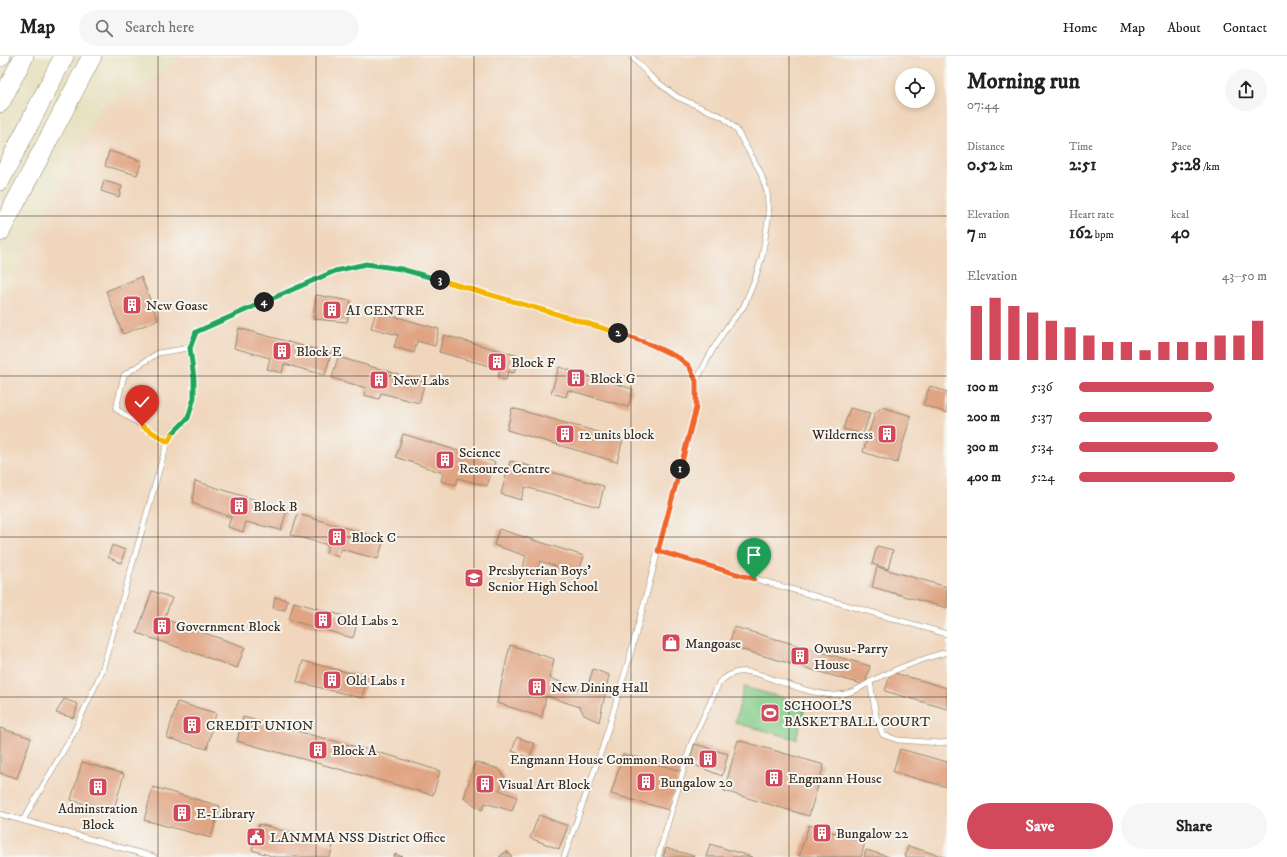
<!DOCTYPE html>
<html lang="en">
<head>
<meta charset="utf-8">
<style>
	:root { --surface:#fff; --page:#f6f6f6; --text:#222; --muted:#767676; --line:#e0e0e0; --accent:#d1495b }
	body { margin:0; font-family:"IM FELL DW Pica",serif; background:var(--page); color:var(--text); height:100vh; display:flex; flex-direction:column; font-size:15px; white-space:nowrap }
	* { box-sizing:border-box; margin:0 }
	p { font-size:13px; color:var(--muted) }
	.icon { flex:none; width:22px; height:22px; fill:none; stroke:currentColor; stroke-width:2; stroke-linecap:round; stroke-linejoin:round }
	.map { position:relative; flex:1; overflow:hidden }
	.drawer { display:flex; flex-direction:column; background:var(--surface); width:340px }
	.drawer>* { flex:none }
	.fabs { position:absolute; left:895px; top:12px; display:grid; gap:8px }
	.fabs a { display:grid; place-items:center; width:40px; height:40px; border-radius:50%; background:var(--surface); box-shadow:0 2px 6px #0003; font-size:20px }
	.pin { position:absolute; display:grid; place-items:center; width:34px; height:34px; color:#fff; margin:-41px -17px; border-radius:50% 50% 50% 0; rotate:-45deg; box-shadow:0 0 4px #0007 }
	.pin .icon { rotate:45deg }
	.km { position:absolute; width:20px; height:20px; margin:-10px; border-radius:50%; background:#222; color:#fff; font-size:11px; line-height:20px; text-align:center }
	.round { display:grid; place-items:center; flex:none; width:42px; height:42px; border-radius:21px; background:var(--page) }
	.summary { display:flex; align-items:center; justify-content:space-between; height:68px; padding:0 20px }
	h1 { font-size:22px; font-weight:700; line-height:30px }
	.metrics { display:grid; grid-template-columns:repeat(3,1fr); gap:6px; height:68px; padding:4px 20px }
	.metrics div { display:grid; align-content:center }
	.metrics b { font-size:17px; font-weight:700 }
	.metrics small { font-size:11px; font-weight:400 }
	.metrics p { font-size:11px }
	.chart { height:112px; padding:8px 20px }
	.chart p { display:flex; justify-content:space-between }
	.chart svg { width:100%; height:72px; margin-top:4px; stroke:var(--accent); stroke-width:6 }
	.cta { display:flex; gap:8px; margin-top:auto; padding:8px 20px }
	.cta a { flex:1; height:46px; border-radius:24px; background:var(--accent); color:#fff; font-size:16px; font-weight:700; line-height:46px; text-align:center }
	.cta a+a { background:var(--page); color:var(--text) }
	ul { padding:0 20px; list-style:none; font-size:13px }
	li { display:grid; grid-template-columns:64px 48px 1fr; align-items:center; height:30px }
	li i { height:10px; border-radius:5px; background:var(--accent) }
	header { display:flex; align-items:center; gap:24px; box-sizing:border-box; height:56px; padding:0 20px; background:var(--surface); border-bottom:1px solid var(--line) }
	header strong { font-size:19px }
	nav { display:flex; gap:22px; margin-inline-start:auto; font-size:14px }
	.search { width:280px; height:36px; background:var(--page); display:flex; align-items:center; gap:10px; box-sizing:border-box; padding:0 14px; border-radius:22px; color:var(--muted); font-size:15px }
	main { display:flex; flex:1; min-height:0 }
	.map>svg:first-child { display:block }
</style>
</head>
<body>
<header>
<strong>Map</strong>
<div class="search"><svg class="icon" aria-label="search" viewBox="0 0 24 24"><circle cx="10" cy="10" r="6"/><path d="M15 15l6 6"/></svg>Search here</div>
<nav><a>Home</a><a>Map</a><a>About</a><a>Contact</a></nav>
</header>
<main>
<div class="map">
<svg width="947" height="801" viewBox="0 0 947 801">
	<rect width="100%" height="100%" fill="#f6f6f2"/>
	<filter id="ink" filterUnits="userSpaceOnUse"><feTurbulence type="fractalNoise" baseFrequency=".025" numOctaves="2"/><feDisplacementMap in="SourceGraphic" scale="8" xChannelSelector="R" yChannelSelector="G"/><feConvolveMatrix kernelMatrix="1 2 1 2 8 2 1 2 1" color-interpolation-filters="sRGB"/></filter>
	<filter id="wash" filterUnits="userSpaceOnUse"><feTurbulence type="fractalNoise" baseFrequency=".012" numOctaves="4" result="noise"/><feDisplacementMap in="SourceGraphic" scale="16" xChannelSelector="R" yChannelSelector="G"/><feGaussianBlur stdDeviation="0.9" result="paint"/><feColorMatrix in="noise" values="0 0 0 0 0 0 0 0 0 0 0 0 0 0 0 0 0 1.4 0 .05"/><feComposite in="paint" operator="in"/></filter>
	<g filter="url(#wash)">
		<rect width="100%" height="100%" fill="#e7e1bf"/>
		<path fill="#f0d6bc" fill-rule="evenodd" d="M179 0H947V801H0V244L101 50 150 27ZM902 19H928V45H902Z"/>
		<polygon fill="#84cc88" stroke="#607b53" points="744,631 806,648 796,683 735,667"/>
		<g id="blocks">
			<g fill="#e0a483">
				<polygon points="109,95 142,105 137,119 105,110"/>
				<polygon points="104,125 122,130 119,141 101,135"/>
				<polygon points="141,221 158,264 123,278 106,235"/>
				<polygon points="316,239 351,245 347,266 313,263"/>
				<polygon points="376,255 439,273 435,290 417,285 414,297 394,291 398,279 371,272"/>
				<polygon points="239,272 331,298 325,319 284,308 282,317 267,313 270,302 234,292"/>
				<polygon points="444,279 519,300 514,317 508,315 506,324 498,322 500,313 439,296"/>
				<polygon points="338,301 425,326 419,347 381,337 379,343 364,339 366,332 332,322"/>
				<polygon points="559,311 633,333 628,351 568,334 566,341 551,337"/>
				<polygon points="930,330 947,336 947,357 923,349"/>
				<polygon points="882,351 911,360 897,407 863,396 875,357"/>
				<polygon points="512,352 623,383 617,406 507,374"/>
				<polygon points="850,352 870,357 863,378 843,373"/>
				<polygon points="403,378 495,406 487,430 458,422 456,429 441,425 443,417 396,401"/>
				<polygon points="510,405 604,430 599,451 525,431 521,444 501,438"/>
				<polygon points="195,425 287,454 281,474 246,466 243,476 228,471 231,461 192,447"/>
				<polygon points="298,458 384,483 378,503 341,493 339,501 326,497 328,489 291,479"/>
				<polygon points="499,473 584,500 578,518 540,505 537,516 523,512 526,500 494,489"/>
				<polygon points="112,489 125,494 121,507 108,501"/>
				<polygon points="877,490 893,494 888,513 872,508"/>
				<polygon points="877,511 947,531 947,552 872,531"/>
				<polygon points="152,535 172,542 164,563 245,591 237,612 137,577"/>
				<polygon points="275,541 288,544 285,554 273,552"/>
				<polygon points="294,546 358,564 353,582 289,564"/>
				<polygon points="734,571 870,610 865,629 729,590"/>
				<polygon points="510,589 554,603 550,622 586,636 593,613 609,619 599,666 584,659 580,651 546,640 542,661 497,647"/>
				<polygon points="303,605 367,621 362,642 297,626"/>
				<polygon points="891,616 947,632 947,653 885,635"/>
				<polygon points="64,643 78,648 74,662 56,657"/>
				<polygon points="177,646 216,657 207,693 167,682"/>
				<polygon points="243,661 395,701 440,715 433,739 237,685"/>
				<polygon points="0,672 31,682 17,722 0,717"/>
				<polygon points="517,681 535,688 529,702 512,695"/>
				<polygon points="738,684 824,709 809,760 724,735"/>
				<polygon points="695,688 728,698 722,720 689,707"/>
				<polygon points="900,693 947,706 947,731 893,716"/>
				<polygon points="623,698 681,715 669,754 611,738"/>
				<polygon points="82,706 124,718 113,756 71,744"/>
				<polygon points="475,706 499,713 505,722 499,734 517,741 512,755 485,747 482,754 464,742"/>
				<polygon points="153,731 220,750 211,782 144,764"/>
				<polygon points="539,759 568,770 559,793 530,782"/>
				<polygon points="259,768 333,789 330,801 275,801 252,794"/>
				<polygon points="809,769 865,786 861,801 799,800"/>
				<polygon points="710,788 752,801 706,801"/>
				<polygon points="908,790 945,801 905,801"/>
				<polygon points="666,792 694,800 693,801 663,801"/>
				<polygon points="866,794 890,801 864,801"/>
				<polygon points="507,795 512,801 499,801"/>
				<polygon points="395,798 403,801 394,801"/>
			</g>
		</g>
	</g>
	<g filter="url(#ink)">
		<use href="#blocks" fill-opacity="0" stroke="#91866e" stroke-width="1"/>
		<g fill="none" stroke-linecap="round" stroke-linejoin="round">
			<defs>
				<g id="lane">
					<polyline points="631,0 651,21 677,41 723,61 736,73 760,115 767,136 769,158 762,201 755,223 744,250 727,271 713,293 696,325"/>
					<polyline points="168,386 116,353 124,319 158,297 189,292"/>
					<polyline points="658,495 947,578"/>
					<polyline points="870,626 877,665 883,679 898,684 941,687 947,686"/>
					<polyline points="0,758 154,801"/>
					<polyline points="23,764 72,680 102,615 164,397 172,376 188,362 194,342 194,323 189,292 196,276 335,215 366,209 401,213 570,262 652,289 679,302 689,310 696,325 696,352 631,596 603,690 564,801"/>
					<path d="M658 801 691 688 719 627C725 621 731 617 739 616 751 614 764 620 775 624 794 630 813 638 834 639 853 640 867 626 884 619 904 610 925 602 947 596"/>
				</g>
				<g id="highway">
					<polyline points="0,1 1,0"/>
					<polyline points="0,47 24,0"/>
					<polyline points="0,125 64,0"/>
					<polyline points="0,176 92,0"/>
				</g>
			</defs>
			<use href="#lane" stroke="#91866e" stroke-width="6"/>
			<use href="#highway" stroke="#91866e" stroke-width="20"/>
			<use href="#lane" stroke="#fff" stroke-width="5"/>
			<use href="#highway" stroke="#fff" stroke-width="19"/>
		</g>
	</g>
	<g fill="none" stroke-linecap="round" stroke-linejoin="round" filter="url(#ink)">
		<defs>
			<polyline id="split-1" points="680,413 658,495 754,523"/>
			<polyline id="split-2" points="618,277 652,289 679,302 689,310 696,325 696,352 680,413"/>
			<polyline id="split-3" points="440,224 570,262 618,277"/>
			<polyline id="split-4" points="264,246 335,215 366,208 401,213 440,224"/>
			<polyline id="split-5" points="172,378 188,362 194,342 194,323 190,292 196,276 264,246"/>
			<polyline id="split-6" points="142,370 168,386 172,378"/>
		</defs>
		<use href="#split-1" stroke="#fff" stroke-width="8"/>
		<use href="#split-2" stroke="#fff" stroke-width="8"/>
		<use href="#split-3" stroke="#fff" stroke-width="8"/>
		<use href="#split-4" stroke="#fff" stroke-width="8"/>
		<use href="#split-5" stroke="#fff" stroke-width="8"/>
		<use href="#split-6" stroke="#fff" stroke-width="8"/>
		<use href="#split-1" stroke="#f0652b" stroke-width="5"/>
		<use href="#split-2" stroke="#f0652b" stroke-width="5"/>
		<use href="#split-3" stroke="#f5b400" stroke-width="5"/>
		<use href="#split-4" stroke="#22a559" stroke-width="5"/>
		<use href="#split-5" stroke="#22a559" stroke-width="5"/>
		<use href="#split-6" stroke="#f5b400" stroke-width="5"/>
	</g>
	<path fill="none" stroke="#3b2a1e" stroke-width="1" stroke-opacity="0.55" d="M158 0V801M316 0V801M474 0V801M631 0V801M789 0V801M0 160H947M0 320H947M0 481H947M0 641H947"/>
	<defs>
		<symbol id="building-square" viewBox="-11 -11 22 22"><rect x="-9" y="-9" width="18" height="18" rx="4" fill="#d1495b" stroke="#f6f6f2"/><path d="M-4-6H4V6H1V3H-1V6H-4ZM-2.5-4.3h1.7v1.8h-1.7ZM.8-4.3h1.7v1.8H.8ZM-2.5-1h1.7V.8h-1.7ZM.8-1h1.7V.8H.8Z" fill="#fff"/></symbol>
		<symbol id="school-square" viewBox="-11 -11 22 22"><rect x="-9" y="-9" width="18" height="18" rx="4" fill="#d1495b" stroke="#f6f6f2"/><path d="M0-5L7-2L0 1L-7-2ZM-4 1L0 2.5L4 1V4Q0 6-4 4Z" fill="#fff"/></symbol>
		<symbol id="shop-square" viewBox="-11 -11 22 22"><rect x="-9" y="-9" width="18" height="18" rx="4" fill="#d1495b" stroke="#f6f6f2"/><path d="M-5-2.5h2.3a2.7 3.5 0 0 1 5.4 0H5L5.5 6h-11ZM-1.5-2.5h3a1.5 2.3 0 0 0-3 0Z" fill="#fff"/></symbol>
		<symbol id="stadium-square" viewBox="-11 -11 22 22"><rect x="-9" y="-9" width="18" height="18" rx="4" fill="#d1495b" stroke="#f6f6f2"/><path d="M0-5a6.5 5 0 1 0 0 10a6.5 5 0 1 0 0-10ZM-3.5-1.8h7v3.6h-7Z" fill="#fff"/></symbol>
		<symbol id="civic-square" viewBox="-11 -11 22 22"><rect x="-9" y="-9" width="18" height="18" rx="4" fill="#d1495b" stroke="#f6f6f2"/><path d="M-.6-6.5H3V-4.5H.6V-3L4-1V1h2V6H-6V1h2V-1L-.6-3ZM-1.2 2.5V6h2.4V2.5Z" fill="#fff"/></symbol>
	</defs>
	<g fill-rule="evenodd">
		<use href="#building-square" x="121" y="238" width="22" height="22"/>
		<use href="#building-square" x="321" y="243" width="22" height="22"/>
		<use href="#building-square" x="271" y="284" width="22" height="22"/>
		<use href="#building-square" x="486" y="295" width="22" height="22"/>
		<use href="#building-square" x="565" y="311" width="22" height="22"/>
		<use href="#building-square" x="368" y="313" width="22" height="22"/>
		<use href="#building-square" x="554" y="367" width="22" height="22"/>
		<use href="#building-square" x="876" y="367" width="22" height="22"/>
		<use href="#building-square" x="434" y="393" width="22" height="22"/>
		<use href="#building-square" x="228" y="439" width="22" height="22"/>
		<use href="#building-square" x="326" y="470" width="22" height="22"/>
		<use href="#school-square" x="463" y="511" width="22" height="22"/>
		<use href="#building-square" x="312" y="553" width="22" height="22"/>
		<use href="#building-square" x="151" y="559" width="22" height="22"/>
		<use href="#shop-square" x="660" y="576" width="22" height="22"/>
		<use href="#building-square" x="789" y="589" width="22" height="22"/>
		<use href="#building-square" x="321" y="613" width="22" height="22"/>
		<use href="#building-square" x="526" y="620" width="22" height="22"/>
		<use href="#stadium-square" x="759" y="646" width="22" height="22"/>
		<use href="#building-square" x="181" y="658" width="22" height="22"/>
		<use href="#building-square" x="307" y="683" width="22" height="22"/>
		<use href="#building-square" x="697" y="692" width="22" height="22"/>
		<use href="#building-square" x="763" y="711" width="22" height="22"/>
		<use href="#building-square" x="635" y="715" width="22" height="22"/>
		<use href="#building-square" x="474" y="717" width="22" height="22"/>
		<use href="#building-square" x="87" y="720" width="22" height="22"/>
		<use href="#building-square" x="171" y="746" width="22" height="22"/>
		<use href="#building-square" x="811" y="766" width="22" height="22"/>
		<use href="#civic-square" x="245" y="770" width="22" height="22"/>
	</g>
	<g text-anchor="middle" stroke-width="4" stroke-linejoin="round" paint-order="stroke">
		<g font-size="14" fill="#3b2a1e" stroke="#f6f6f2" text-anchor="start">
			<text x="146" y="254">New Goase</text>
			<text x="346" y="259">AI CENTRE</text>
			<text x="296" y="300">Block E</text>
			<text x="511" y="311">Block F</text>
			<text x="590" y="327">Block G</text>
			<text x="393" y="329">New Labs</text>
			<text x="579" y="383">12 units block</text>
			<text x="873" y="383" text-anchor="end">Wilderness</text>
			<text x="459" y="401">Science<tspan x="459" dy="16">Resource Centre</tspan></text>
			<text x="253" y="455">Block B</text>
			<text x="351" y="486">Block C</text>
			<text x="488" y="519">Presbyterian Boys'<tspan x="488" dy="16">Senior High School</tspan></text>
			<text x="337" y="569">Old Labs 2</text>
			<text x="176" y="575">Government Block</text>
			<text x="685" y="592">Mangoase</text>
			<text x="814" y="597">Owusu-Parry<tspan x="814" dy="16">House</tspan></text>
			<text x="346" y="629">Old Labs 1</text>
			<text x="551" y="636">New Dining Hall</text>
			<text x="784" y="654">SCHOOL'S<tspan x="784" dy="16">BASKETBALL COURT</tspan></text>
			<text x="206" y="674">CREDIT UNION</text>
			<text x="332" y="699">Block A</text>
			<text x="694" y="708" text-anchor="end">Engmann House Common Room</text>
			<text x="788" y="727">Engmann House</text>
			<text x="660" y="731">Bungalow 20</text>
			<text x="499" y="733">Visual Art Block</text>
			<text x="98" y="757" text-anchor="middle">Adminstration<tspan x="98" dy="16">Block</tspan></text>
			<text x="196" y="762">E-Library</text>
			<text x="836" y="782">Bungalow 22</text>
			<text x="270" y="786">LANMMA NSS District Office</text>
		</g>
	</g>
</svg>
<div class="fabs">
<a><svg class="icon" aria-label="locate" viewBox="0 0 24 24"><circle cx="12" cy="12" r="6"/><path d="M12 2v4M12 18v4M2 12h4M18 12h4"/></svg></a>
</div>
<div class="pin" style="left:754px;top:523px;background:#1e9e55"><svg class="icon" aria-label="arrive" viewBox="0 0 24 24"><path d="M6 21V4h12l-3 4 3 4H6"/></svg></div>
<div class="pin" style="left:142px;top:370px;background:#d93025"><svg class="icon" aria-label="check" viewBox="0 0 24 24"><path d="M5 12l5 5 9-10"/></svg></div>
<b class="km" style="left:680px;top:413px">1</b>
<b class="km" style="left:618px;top:277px">2</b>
<b class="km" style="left:440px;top:224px">3</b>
<b class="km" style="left:264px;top:246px">4</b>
</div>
<section class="drawer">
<div class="summary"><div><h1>Morning run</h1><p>07:44</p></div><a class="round"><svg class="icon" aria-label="share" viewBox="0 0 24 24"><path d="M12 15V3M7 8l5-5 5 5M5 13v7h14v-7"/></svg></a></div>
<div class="metrics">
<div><p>Distance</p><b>0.52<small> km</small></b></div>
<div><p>Time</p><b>2:51</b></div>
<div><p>Pace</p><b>5:28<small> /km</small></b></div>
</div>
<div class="metrics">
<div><p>Elevation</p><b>7<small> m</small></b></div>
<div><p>Heart rate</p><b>162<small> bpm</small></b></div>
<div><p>kcal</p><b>40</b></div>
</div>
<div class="chart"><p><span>Elevation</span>43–50 m</p>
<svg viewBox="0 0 160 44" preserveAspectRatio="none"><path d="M5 44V11M15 44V6M25 44V11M35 44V15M45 44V20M55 44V24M65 44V29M75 44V33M85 44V33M95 44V38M105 44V33M115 44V33M125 44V33M135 44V29M145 44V29M155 44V20"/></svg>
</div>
<ul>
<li><b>100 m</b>5:36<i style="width:72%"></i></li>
<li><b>200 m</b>5:37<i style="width:71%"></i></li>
<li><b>300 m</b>5:34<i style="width:74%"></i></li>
<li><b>400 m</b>5:24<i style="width:83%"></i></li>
</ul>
<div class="cta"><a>Save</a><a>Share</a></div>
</section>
</main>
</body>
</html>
